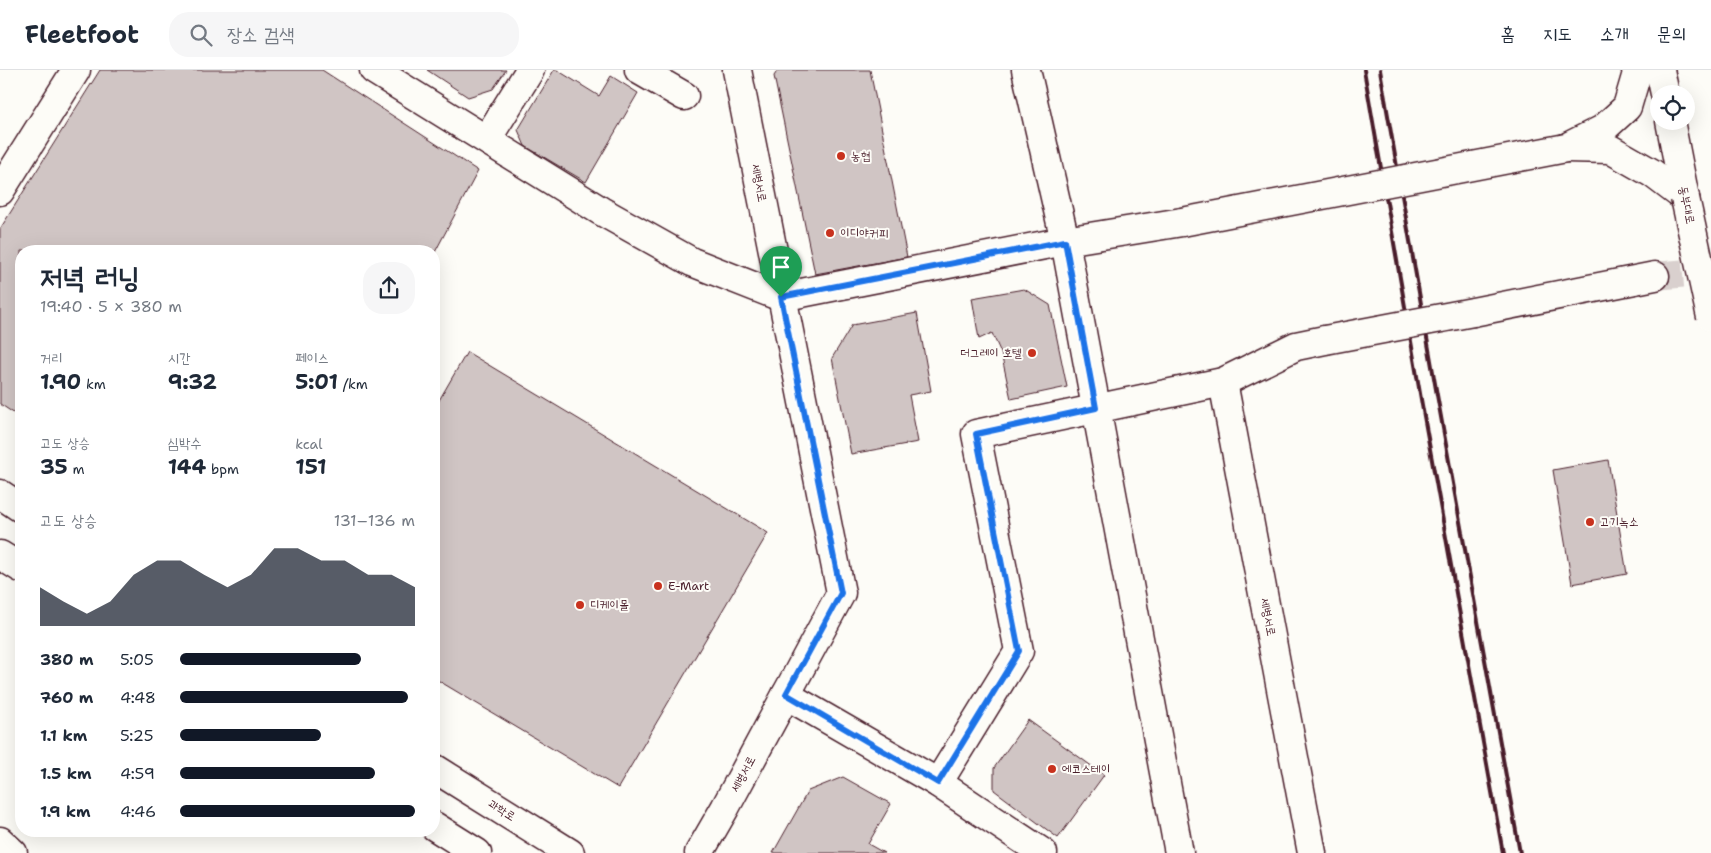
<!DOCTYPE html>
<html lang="ko">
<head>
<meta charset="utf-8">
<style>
	:root { --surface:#fff; --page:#f6f6f7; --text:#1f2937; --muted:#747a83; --line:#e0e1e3; --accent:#111827 }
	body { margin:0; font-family:"Shantell Sans","Poor Story",sans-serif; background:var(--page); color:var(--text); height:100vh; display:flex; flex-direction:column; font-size:19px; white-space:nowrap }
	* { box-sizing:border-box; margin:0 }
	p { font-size:16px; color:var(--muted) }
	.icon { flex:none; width:28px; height:28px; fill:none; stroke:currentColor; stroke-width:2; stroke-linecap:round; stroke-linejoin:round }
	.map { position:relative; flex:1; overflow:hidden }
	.details { position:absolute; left:15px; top:175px; width:425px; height:592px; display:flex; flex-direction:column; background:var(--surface); border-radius:20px; box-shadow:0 5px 20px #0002 }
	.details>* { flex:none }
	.fabs { position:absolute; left:1650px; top:15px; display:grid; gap:10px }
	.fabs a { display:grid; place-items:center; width:45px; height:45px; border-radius:50%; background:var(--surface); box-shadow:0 5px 20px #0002; font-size:25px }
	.pin { position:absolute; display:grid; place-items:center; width:42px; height:42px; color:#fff; margin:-51px -21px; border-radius:50% 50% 50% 0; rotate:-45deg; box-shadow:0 0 5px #0007 }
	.pin .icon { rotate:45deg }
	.round { display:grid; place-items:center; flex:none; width:52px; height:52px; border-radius:20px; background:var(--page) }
	.summary { display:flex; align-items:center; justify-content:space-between; height:85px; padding:0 25px }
	h1 { font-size:28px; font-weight:700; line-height:38px }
	.stats { display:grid; grid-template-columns:repeat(3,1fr); gap:8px; height:85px; padding:5px 25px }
	.stats div { display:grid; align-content:center }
	.stats b { font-size:21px; font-weight:700 }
	.stats small { font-size:14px; font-weight:400 }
	.stats p { font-size:14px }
	.chart { height:140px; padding:10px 25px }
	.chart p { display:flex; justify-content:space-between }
	.chart svg { width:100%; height:90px; margin-top:5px; fill:var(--accent); opacity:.7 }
	ul { padding:0 25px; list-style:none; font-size:16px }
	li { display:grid; grid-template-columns:80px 60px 1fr; align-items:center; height:38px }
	li i { height:12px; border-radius:6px; background:var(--accent) }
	header { display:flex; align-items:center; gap:30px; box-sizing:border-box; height:70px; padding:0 25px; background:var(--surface); border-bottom:1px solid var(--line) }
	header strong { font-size:24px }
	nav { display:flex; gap:28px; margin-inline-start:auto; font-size:18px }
	.search { width:350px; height:45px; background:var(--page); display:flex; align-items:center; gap:12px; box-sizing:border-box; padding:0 18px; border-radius:20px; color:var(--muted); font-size:19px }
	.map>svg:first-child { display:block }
</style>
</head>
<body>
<header>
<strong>Fleetfoot</strong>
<div class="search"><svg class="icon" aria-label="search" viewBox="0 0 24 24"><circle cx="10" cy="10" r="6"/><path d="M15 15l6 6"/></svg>장소 검색</div>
<nav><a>홈</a><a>지도</a><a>소개</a><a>문의</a></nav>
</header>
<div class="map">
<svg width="1711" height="783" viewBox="0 0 1711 783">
	<rect width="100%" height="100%" fill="#fdfcf7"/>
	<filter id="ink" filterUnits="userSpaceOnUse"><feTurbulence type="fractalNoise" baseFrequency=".02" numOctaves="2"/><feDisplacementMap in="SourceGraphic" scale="10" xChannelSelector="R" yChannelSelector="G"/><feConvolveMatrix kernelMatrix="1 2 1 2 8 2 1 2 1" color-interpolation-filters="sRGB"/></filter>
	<g filter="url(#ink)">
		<g fill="#d0c5c4" stroke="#4a1f2b">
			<polygon points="100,0 322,0 478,101 434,184 434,181 21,181 21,348 0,334 0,159"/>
			<polygon points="427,0 506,0 493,19 468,27"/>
			<polygon points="554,0 557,0 599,26 611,6 638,23 586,112 525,76 518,60"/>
			<polygon points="778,0 870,0 907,187 815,204 774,6"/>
			<polygon points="1024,219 1050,235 1067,317 1011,329 1001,283 992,263 979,269 972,228"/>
			<polygon points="917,243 931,321 909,325 918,372 851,384 832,288 852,255"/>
			<polygon points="467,282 768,463 618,718 434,608 434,339"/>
			<polygon points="1608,390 1627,504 1572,514 1553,400"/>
			<polygon points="1028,650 1104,705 1058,768 994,720 994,698"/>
			<polygon points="843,707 891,734 868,774 884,783 773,783 808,721"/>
		</g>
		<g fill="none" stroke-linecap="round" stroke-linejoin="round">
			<polyline stroke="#d9d0ce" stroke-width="28" stroke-dasharray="28 14" stroke-linecap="butt" points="1655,206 1711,201"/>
			<defs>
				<g id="minor">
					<polyline points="374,0 601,141 692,192 781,227 1065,171 1182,152"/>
					<polyline points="639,0 684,26"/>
					<polyline points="1026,0 1065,171 1179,783"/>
					<polyline points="487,69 530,0"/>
					<polyline points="0,121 76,0"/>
					<polyline points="1473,242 1655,206"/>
					<polyline points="1223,312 1312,783"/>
					<polyline points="0,424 21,438"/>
					<polyline points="0,485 21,498"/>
					<polyline points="786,625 938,713 1043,783"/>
					<polyline points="434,698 570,783"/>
					<polyline points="938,713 1019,581 976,364 1223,312 1296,276 1325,270"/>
					<polyline points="434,756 477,783"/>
					<polyline points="0,771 13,783"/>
					<polyline points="699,783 725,738 841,523 737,0"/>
				</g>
				<g id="major">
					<polyline points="1660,0 1665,24"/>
					<polyline points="1670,51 1685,128"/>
					<polyline points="1569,76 1603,59 1627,37 1637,3 1636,0"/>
					<polyline points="1566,78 1610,79 1652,103 1685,128"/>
				</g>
			</defs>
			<use href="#minor" stroke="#4a1f2b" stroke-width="31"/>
			<use href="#major" stroke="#4a1f2b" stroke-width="31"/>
			<use href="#minor" stroke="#fdfcf7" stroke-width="28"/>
			<use href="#major" stroke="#fdfcf7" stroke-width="28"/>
			<g stroke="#4a1f2b" stroke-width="4">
				<polyline points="1364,0 1422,335 1503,783"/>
				<polyline points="1380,0 1437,325 1520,783"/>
			</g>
			<defs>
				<g id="minor-bridge">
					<polyline points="1182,152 1566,78"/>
					<polyline points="1325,270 1473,242"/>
				</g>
				<polyline id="major-bridge" points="1685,128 1711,247"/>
			</defs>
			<use href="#minor-bridge" stroke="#4a1f2b" stroke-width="31" stroke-linecap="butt"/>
			<use href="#major-bridge" stroke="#4a1f2b" stroke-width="31" stroke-linecap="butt"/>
			<use href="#minor-bridge" stroke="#fdfcf7" stroke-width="28"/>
			<use href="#major-bridge" stroke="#fdfcf7" stroke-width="28"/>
		</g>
	</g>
	<g fill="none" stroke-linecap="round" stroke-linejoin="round" filter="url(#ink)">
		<defs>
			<polygon id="route" points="1065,171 1096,338 976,364 1019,581 938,713 786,624 841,523 781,227"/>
		</defs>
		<use href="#route" stroke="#fff" stroke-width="10"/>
		<use href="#route" stroke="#1a73e8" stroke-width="6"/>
	</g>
	<g fill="#c8321e" stroke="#fdfcf7" stroke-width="2">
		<circle cx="841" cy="86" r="5"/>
		<circle cx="830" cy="163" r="5"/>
		<circle cx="1032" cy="283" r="5"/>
		<circle cx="1590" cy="452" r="5"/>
		<circle cx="658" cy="516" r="5"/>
		<circle cx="580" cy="535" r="5"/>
		<circle cx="1052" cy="699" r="5"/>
	</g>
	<g text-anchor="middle" stroke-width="4" stroke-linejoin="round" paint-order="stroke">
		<g font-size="12" fill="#4a1f2b" stroke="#fdfcf7" text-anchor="start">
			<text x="851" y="90">농협</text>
			<text x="840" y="167">이디야커피</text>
			<text x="1022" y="287" text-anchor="end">더그레이 호텔</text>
			<text x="1600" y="456">고기녹소</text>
			<text x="668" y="520">E-Mart</text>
			<text x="590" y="539">디케이몰</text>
			<text x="1062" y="703">에코스테이</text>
		</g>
		<g font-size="12" fill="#4a1f2b" stroke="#fdfcf7">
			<text transform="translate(759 113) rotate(79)" y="4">세병서로</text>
			<text transform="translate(1687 135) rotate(78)" y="4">동부대로</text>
			<text transform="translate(1268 547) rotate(79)" y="4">세병서로</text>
			<text transform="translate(743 704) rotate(-62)" y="4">세병서로</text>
			<text transform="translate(502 740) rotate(32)" y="4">과학로</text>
		</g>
	</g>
</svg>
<div class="fabs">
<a><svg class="icon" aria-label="locate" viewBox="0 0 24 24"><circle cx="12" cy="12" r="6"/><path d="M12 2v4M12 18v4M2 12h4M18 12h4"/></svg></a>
</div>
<div class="pin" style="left:781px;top:227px;background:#1e9e55"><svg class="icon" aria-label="arrive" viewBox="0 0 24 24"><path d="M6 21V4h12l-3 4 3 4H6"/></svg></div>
<section class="details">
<div class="summary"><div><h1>저녁 러닝</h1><p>19:40 · 5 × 380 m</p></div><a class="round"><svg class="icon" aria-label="share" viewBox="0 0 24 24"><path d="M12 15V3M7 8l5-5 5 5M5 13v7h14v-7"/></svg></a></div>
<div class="stats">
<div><p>거리</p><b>1.90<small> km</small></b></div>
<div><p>시간</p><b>9:32</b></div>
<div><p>페이스</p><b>5:01<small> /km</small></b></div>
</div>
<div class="stats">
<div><p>고도 상승</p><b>35<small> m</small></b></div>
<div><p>심박수</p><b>144<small> bpm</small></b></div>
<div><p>kcal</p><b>151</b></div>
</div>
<div class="chart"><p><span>고도 상승</span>131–136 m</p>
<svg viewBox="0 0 160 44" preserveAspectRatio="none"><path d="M0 44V25L10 32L20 38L30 32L40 19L50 12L60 12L70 19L80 25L90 19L100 6L110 6L120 12L130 12L140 19L150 19L160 25V44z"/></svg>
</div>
<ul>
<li><b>380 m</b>5:05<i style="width:77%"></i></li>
<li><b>760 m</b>4:48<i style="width:97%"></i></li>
<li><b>1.1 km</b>5:25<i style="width:60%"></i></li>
<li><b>1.5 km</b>4:59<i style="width:83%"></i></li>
<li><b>1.9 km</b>4:46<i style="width:100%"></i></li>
</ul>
</section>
</div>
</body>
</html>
